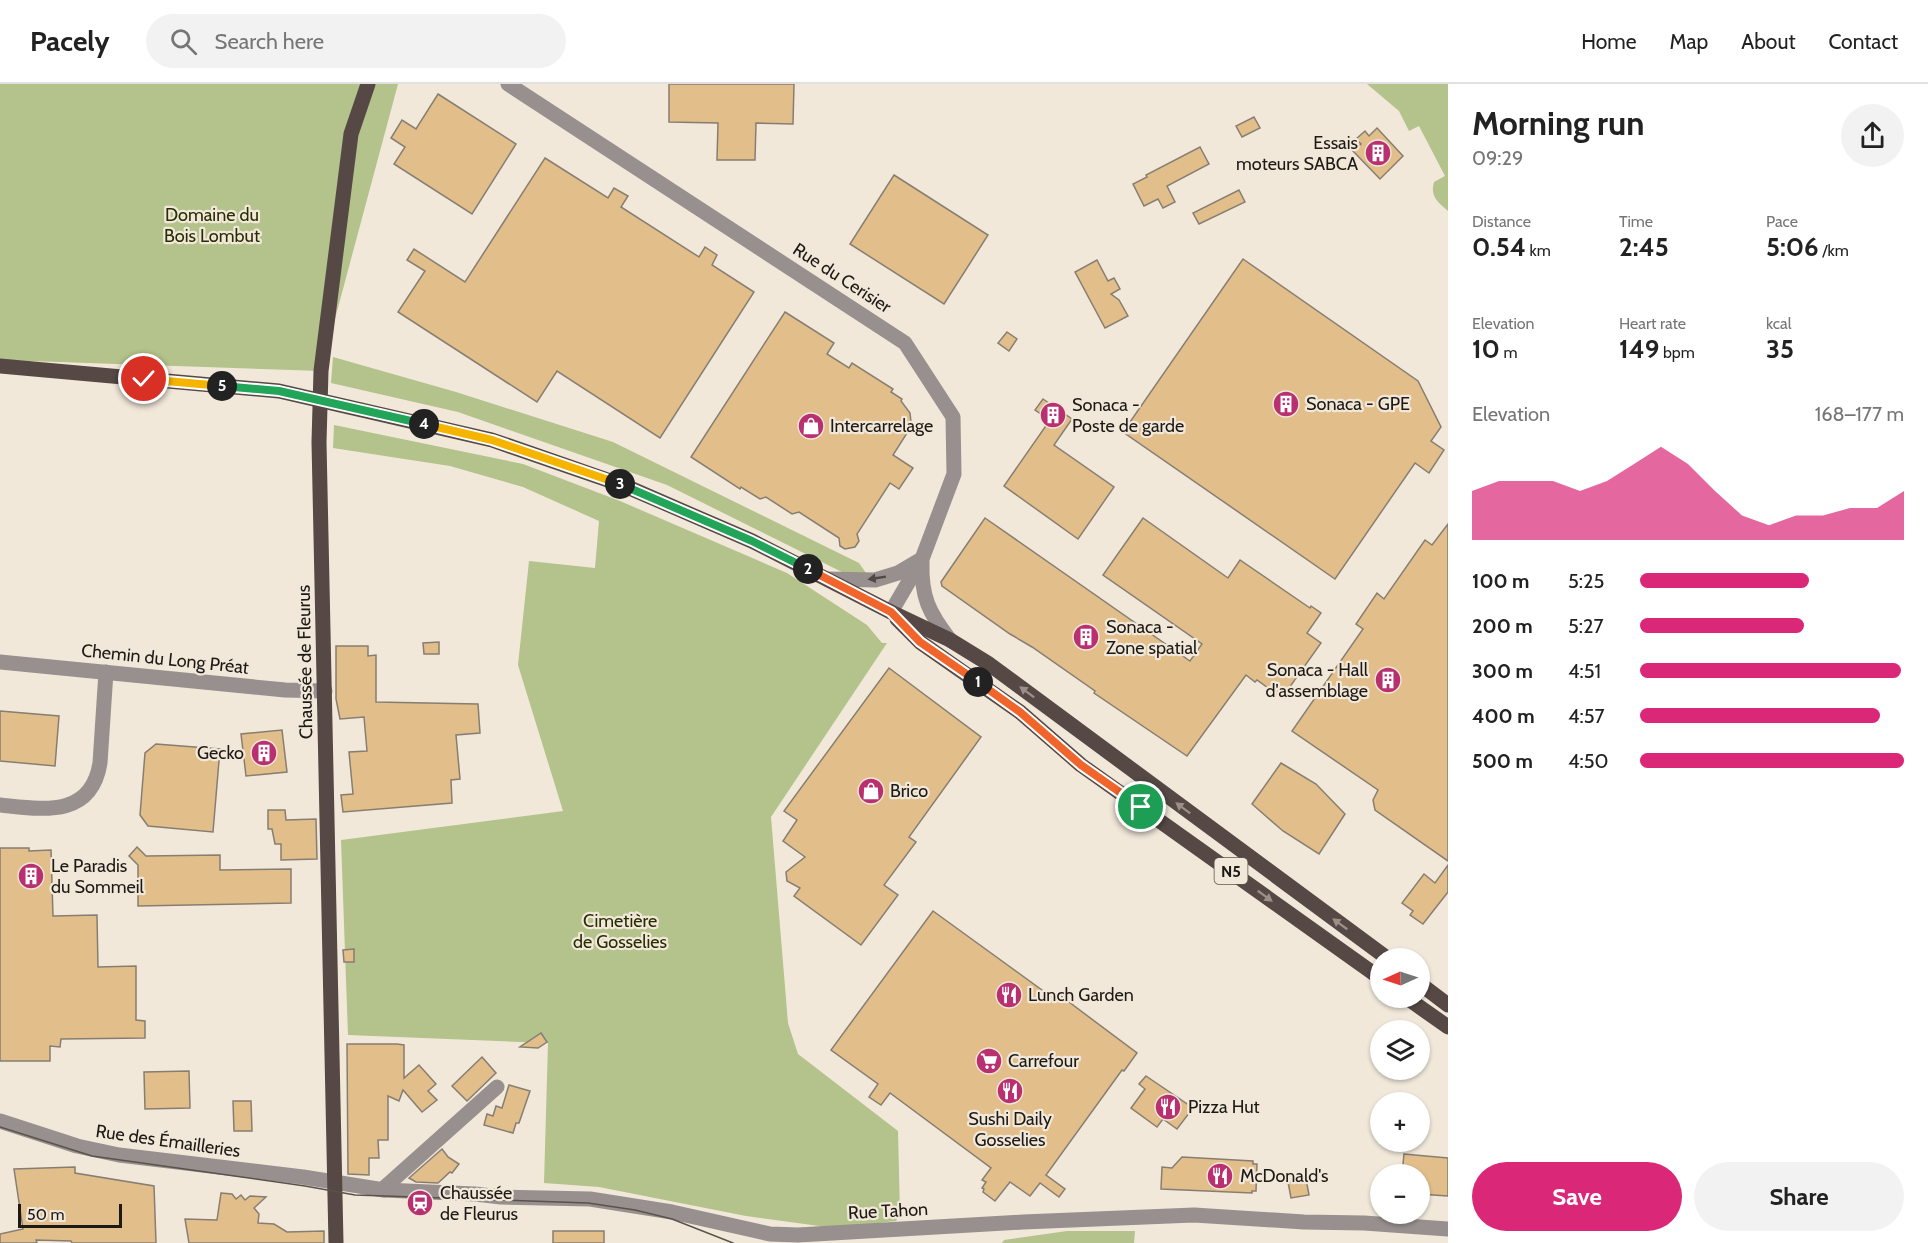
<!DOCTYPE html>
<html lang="en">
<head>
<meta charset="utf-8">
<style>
	:root { --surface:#fff; --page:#f2f2f2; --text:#222; --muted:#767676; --line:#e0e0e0; --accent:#db2777 }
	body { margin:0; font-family:Cabin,sans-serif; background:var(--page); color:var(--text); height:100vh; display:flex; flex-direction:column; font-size:22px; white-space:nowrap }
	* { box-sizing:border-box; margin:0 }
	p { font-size:20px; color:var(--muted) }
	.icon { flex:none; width:33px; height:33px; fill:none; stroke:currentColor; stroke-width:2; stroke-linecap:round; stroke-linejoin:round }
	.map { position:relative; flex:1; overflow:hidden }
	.panel { display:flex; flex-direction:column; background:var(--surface); width:480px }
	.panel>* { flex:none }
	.needle { width:39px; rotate:267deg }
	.controls { position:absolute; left:1370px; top:864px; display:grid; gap:12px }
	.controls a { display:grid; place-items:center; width:60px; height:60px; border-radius:50%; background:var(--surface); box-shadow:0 2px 4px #0004; font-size:30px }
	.scale { position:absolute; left:18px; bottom:15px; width:104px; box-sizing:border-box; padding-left:6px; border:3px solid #1d1914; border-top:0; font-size:16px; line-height:21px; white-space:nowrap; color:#1d1914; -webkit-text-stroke:4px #f1e8da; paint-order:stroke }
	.pin { position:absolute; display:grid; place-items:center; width:51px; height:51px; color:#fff; margin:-26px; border:3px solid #fff; border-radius:50%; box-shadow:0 2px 6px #0007 }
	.km { position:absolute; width:30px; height:30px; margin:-15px; border-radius:50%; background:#222; color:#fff; font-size:16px; line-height:30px; text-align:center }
	.round { display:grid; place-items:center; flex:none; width:63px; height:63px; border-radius:32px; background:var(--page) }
	.headline { display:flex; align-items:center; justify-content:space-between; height:102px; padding:0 24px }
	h1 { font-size:33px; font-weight:800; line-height:45px }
	.stats { display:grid; grid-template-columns:repeat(3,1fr); gap:9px; height:102px; padding:6px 24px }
	.stats div { display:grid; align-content:center }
	.stats b { font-size:26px; font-weight:800 }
	.stats small { font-size:16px; font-weight:400 }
	.stats p { font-size:16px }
	.chart { height:168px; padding:12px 24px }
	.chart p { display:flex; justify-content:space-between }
	.chart svg { width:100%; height:108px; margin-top:6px; fill:var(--accent); opacity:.7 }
	.primary-button { display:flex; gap:12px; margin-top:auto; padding:12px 24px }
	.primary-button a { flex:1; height:69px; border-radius:36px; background:var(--accent); color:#fff; font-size:24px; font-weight:800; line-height:69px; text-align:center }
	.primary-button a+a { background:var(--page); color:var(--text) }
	ul { padding:0 24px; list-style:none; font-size:20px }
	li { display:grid; grid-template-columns:96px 72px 1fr; align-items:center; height:45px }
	li i { height:15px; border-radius:8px; background:var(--accent) }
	header { display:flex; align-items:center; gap:36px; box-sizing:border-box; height:84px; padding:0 30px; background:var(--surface); border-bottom:2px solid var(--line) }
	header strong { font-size:28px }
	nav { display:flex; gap:33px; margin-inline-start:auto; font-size:21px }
	.search { width:420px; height:54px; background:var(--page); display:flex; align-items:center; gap:15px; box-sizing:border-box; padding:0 21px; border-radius:33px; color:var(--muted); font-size:22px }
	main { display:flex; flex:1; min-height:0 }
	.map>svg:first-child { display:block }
</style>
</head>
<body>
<header>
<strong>Pacely</strong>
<div class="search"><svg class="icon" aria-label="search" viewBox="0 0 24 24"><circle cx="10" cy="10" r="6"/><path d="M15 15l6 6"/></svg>Search here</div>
<nav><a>Home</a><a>Map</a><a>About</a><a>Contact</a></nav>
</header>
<main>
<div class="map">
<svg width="1448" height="1159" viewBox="0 0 1448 1159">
	<rect width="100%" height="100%" fill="#f1e8da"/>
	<g fill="#b4c28b">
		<polygon points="0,0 398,0 321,287 0,276"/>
		<path d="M1367 0H1448V127C1438 118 1430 113 1434 98L1445 92 1419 42 1409 47 1399 27Z"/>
		<polygon points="333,273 456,308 613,358 859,479 866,489 856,495 667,401 458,328 331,299"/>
		<polygon points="334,341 523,380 620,417 787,489 867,541 882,559 887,559 771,733 788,939 798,970 898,1047 900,1130 896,1137 834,1144 746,1132 599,1103 544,1099 548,959 348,951 341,756 563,727 518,581 529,477 595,484 599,437 523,403 450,382 333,364"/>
		<polygon points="1067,1147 1135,1147 1134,1159 1002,1159 1004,1156"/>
	</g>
	<g fill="#e1be8a" stroke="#877e72" stroke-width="1.5">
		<polygon points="669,0 794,0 793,40 756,39 755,76 717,76 718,39 669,38"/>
		<polygon points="438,10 516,60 472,130 394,80 405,63 391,54 402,36 416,45"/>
		<polygon points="1254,33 1260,44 1242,53 1236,42"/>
		<polygon points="1377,44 1403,72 1380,95 1353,67 1361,60 1356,55 1365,47 1369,52"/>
		<polygon points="1200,63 1209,80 1167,102 1175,118 1163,124 1158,115 1144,122 1133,100 1147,93 1146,91"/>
		<polygon points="545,74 608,114 614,104 628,112 621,123 699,173 705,163 717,171 712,181 754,208 660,354 557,287 537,318 398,228 425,187 407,176 414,165 465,198"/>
		<polygon points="894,91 988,151 944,220 850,160"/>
		<polygon points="1239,106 1245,118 1199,140 1193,129"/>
		<polygon points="1243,175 1418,297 1441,343 1431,357 1444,366 1429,389 1415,379 1335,495 1123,348"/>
		<polygon points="1097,176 1108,197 1114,194 1120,205 1111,210 1119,216 1128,232 1105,244 1075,188"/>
		<polygon points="785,228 834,259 827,270 849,284 852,279 893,305 891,308 902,315 901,317 910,329 911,338 909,346 893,371 913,384 899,405 890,399 857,450 859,457 855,463 845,465 840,462 839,454 799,428 792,430 766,413 760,415 741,403 740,405 691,373"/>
		<polygon points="1007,248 1017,255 1009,267 998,259"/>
		<polygon points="1043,315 1072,335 1054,361 1114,403 1078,455 1004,402 1050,336 1035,326"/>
		<polygon points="985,434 1190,577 1202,560 1103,491 1143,434 1228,494 1240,476 1310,524 1311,522 1321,529 1307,549 1321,559 1282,614 1257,596 1255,598 1246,591 1187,672 1094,609 1095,607 1032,563 1010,550 942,502 941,498"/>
		<polygon points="1448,440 1448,777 1375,726 1373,716 1378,706 1292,647 1363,545 1356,540 1377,509 1384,515 1425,456 1432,461"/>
		<polygon points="439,558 439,570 424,570 423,559"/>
		<polygon points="336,562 368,562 368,572 376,571 376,618 478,620 480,649 456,651 460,695 451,696 452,719 343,728 341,711 353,710 349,668 367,667 364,633 340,635 336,615"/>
		<polygon points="889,584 981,653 909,753 916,758 884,801 898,811 861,861 794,812 800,804 787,797 786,788 805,773 783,757 797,736 784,727"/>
		<polygon points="0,627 59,632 55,682 0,677"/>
		<polygon points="282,646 287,688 246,692 241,650"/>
		<polygon points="156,660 220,665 213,748 148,742 140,731 145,669"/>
		<polygon points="1281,679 1316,700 1345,730 1319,770 1283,747 1252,720"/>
		<polygon points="268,726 285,726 286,736 316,735 317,775 281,776 281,760 275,760 272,745 268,745"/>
		<polygon points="137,763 146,772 220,771 220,786 291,785 291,819 138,822 138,781 129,772"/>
		<polygon points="0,764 29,764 29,767 51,766 53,832 97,831 98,883 136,882 136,936 145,937 145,954 61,955 60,963 50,962 50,977 0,977"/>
		<polygon points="1448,781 1448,808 1423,840 1410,831 1413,827 1402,819 1424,790 1435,799"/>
		<polygon points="933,827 1053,914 1057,909 1137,969 1124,987 1122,986 1046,1091 1065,1105 1059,1113 1040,1099 1030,1112 1010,1098 995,1117 983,1108 984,1105 982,1104 986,1098 982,1096 991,1084 890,1009 881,1021 869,1013 878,1000 831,966"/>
		<polygon points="354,865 354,878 344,878 343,866"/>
		<polygon points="541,949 547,958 538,964 520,963"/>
		<polygon points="347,960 397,960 404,961 404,994 419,981 436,1000 428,1007 437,1016 422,1028 403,1006 399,1017 388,1012 388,1056 378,1056 379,1074 369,1074 369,1091 348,1090"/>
		<polygon points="482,973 496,989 467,1017 452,1002"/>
		<polygon points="189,987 190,1024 145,1025 144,988"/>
		<polygon points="1146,992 1193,1024 1177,1045 1163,1035 1157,1043 1131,1024 1145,1005 1139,1000"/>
		<polygon points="509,1001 530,1007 519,1039 516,1039 513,1049 484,1041 487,1030 493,1032 496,1022 502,1024"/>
		<polygon points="233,1017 251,1017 252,1047 234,1047"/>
		<polygon points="442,1065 448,1073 459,1080 452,1089 450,1088 438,1099 416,1098 409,1094"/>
		<polygon points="1404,1070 1448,1074 1448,1112 1419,1110 1419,1090 1402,1090"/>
		<polygon points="1182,1073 1253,1077 1253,1080 1257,1080 1256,1107 1252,1107 1252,1109 1161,1105 1162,1083 1172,1084"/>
		<polygon points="75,1083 75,1089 154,1102 156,1159 72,1159 71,1157 36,1156 37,1159 0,1159 0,1150 23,1145 14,1085"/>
		<polygon points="1306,1095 1309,1111 1291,1114 1288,1098"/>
		<polygon points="221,1109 232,1110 236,1115 241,1111 245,1116 250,1112 266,1113 254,1124 259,1130 258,1139 274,1140 287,1148 324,1147 324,1159 189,1159 185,1135 217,1136"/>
		<rect x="553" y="1147" width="51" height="12"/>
	</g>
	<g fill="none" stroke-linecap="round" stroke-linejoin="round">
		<g stroke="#97908e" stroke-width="15">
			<polyline points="508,0 905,259 953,333 954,390 922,475 891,528"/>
			<path d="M922 478C921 513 929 529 950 556"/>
			<polyline points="827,495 875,496 898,489 920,476"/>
			<polyline points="0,578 285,606 325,607"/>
			<path d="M0 721C41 725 91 735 100 679L106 588"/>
			<polyline points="0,1037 77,1062 119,1071 303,1093 384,1106 475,1110 501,1113 590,1115 672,1128 770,1150 798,1151 1023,1138 1194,1131 1304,1138 1364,1139 1448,1145"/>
			<polyline points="384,1106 385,1103 497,1003"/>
		</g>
		<g stroke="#554845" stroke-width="15">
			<polyline points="0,282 279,307 492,356 625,402 752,457 891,528 950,556 989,580 1387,874"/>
			<polyline points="897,535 920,558 1020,628 1081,681 1380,894"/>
			<polyline points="1419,899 1448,921"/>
			<polyline points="1407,914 1448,943"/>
			<polyline points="336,1159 319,358 321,287 351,50 368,0"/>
		</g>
		<polyline stroke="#58534b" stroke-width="1.5" points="0,1043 92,1072 305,1102 355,1111 588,1119 635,1126 672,1135 733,1159"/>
	</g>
	<defs><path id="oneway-solid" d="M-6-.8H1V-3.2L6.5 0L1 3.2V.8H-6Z" transform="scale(1.5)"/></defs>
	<use fill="#4e4945" href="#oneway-solid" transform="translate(877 494) rotate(171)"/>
	<g fill="#9b9088">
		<use href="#oneway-solid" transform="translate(1027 608) rotate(-143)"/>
		<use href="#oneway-solid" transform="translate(1183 724) rotate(-143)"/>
		<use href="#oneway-solid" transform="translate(1265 812) rotate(36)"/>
		<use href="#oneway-solid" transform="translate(1340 840) rotate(-144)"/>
	</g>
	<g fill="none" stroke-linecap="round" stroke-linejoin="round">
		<defs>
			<polyline id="split-1" points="978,598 1020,628 1081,681 1141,723"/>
			<polyline id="split-2" points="808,485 891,528 920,558 978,598"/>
			<polyline id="split-3" points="620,400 752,457 808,485"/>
			<polyline id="split-4" points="424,340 492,356 620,400"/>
			<polyline id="split-5" points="222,302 279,307 424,340"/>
			<polyline id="split-6" points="144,295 222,302"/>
		</defs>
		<use href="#split-1" stroke="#fff" stroke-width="12"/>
		<use href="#split-2" stroke="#fff" stroke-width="12"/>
		<use href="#split-3" stroke="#fff" stroke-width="12"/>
		<use href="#split-4" stroke="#fff" stroke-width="12"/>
		<use href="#split-5" stroke="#fff" stroke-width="12"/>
		<use href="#split-6" stroke="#fff" stroke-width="12"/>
		<use href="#split-1" stroke="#f0652b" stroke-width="8"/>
		<use href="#split-2" stroke="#f0652b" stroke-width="8"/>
		<use href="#split-3" stroke="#22a559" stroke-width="8"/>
		<use href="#split-4" stroke="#f5b400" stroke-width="8"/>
		<use href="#split-5" stroke="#22a559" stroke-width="8"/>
		<use href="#split-6" stroke="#f5b400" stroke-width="8"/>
	</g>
	<defs>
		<symbol id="building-disc" viewBox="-11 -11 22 22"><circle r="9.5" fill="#b83070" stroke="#f1e8da"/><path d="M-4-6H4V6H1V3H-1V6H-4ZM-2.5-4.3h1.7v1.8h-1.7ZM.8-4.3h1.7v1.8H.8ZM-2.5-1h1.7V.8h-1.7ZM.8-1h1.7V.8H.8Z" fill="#fff"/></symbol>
		<symbol id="shop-disc" viewBox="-11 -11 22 22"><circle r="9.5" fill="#b83070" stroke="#f1e8da"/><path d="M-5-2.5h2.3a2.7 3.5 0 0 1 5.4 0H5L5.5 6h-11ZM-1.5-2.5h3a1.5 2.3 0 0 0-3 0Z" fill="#fff"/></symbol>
		<symbol id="restaurant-disc" viewBox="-11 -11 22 22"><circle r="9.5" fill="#b83070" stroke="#f1e8da"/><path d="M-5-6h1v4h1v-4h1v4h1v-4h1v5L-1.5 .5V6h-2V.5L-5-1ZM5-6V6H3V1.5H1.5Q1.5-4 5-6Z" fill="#fff"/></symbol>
		<symbol id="supermarket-disc" viewBox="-11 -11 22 22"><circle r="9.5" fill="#b83070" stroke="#f1e8da"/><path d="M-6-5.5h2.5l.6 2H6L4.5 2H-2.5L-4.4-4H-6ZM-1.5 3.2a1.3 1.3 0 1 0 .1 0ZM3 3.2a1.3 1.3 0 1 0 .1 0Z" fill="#fff"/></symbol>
		<symbol id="station-disc" viewBox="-11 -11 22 22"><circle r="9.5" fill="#b83070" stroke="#f1e8da"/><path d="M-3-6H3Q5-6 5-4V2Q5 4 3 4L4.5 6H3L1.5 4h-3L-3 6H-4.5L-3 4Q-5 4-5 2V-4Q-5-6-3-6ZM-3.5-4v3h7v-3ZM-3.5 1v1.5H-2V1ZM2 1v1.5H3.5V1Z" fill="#fff"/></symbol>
	</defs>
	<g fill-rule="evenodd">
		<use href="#building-disc" x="1363" y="54" width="30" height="30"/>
		<use href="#building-disc" x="1271" y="305" width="30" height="30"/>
		<use href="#building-disc" x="1038" y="316" width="30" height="30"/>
		<use href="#shop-disc" x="796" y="327" width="30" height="30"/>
		<use href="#building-disc" x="1071" y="538" width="30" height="30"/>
		<use href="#building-disc" x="1373" y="581" width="30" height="30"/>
		<use href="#building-disc" x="249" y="654" width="30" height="30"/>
		<use href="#shop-disc" x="856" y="692" width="30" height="30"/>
		<use href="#building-disc" x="16" y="777" width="30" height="30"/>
		<use href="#restaurant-disc" x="994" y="896" width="30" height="30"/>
		<use href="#supermarket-disc" x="974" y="962" width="30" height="30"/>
		<use href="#restaurant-disc" x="995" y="992" width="30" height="30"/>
		<use href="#restaurant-disc" x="1153" y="1008" width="30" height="30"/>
		<use href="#restaurant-disc" x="1205" y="1077" width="30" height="30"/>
		<use href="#station-disc" x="405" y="1104" width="30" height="30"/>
	</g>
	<g text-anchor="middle" stroke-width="4.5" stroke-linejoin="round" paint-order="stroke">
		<rect fill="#f1e8da" stroke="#5d574f" stroke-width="1.5" x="1214.5" y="774" width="33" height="26" rx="4.5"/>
		<g font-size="16" font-weight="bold" fill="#1d1914">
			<text x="1231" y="793">N5</text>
		</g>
		<g font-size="18" fill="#1d1914" stroke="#f1e8da" text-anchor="start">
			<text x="1358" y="65" text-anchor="end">Essais<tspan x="1358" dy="21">moteurs SABCA</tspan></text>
			<text x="1306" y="326">Sonaca - GPE</text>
			<text x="1072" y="327">Sonaca -<tspan x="1072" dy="21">Poste de garde</tspan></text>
			<text x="830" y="348">Intercarrelage</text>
			<text x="1106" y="549">Sonaca -<tspan x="1106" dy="21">Zone spatial</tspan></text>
			<text x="1368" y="592" text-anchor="end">Sonaca - Hall<tspan x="1368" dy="21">d'assemblage</tspan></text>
			<text x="244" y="675" text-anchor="end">Gecko</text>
			<text x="890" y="713">Brico</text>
			<text x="51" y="788">Le Paradis<tspan x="51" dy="21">du Sommeil</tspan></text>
			<text x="1028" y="917">Lunch Garden</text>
			<text x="1008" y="983">Carrefour</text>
			<text x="1188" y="1029">Pizza Hut</text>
			<text x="1010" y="1041" text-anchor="middle">Sushi Daily<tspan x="1010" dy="21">Gosselies</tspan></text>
			<text x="1240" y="1098">McDonald's</text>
			<text x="440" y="1115">Chaussée<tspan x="440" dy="21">de Fleurus</tspan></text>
		</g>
		<g font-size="18" fill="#262e02" stroke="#f1e8da">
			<text x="212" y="137">Domaine du<tspan x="212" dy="21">Bois Lombut</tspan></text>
			<text x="620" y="843">Cimetière<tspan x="620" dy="21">de Gosselies</tspan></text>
		</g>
		<g font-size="18" fill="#1d1914" stroke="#f1e8da">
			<text transform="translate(842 194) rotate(33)" y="6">Rue du Cerisier</text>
			<text transform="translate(165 575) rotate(6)" y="6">Chemin du Long Préat</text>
			<text transform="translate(305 578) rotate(-91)" y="6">Chaussée de Fleurus</text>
			<text transform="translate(168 1057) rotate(8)" y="6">Rue des Émailleries</text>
			<text transform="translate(888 1127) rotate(-3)" y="6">Rue Tahon</text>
		</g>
	</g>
</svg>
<div class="controls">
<a><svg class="needle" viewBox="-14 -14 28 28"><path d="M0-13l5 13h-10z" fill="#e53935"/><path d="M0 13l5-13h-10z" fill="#767676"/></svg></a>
<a><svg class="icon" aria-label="layers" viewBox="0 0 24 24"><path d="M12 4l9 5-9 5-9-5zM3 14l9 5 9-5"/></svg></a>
<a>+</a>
<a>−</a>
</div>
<div class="scale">50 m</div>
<div class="pin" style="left:1141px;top:723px;background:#1e9e55"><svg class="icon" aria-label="arrive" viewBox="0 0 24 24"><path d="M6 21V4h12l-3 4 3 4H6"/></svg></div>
<div class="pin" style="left:144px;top:295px;background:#d93025"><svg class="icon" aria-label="check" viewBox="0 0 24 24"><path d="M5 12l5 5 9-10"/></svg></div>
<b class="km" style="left:978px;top:598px">1</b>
<b class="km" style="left:808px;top:485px">2</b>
<b class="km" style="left:620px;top:400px">3</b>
<b class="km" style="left:424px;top:340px">4</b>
<b class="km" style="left:222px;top:302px">5</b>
</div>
<section class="panel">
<div class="headline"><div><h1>Morning run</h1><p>09:29</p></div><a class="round"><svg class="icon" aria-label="share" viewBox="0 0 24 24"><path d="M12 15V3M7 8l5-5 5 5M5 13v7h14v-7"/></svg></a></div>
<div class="stats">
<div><p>Distance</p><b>0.54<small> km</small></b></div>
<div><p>Time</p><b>2:45</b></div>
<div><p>Pace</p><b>5:06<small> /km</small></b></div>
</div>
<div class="stats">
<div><p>Elevation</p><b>10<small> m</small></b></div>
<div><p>Heart rate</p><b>149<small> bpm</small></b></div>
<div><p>kcal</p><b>35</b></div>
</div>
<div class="chart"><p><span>Elevation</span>168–177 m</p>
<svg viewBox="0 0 160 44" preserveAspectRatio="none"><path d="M0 44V24L10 20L20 20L30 20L40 24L50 20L60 13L70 6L80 13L90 24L100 34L110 38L120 34L130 34L140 31L150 31L160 24V44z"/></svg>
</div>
<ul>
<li><b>100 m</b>5:25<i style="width:64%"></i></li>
<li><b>200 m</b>5:27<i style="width:62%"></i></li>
<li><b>300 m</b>4:51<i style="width:99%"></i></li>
<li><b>400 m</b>4:57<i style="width:91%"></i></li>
<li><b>500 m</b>4:50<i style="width:100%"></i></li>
</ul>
<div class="primary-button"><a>Save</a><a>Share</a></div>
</section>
</main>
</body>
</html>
